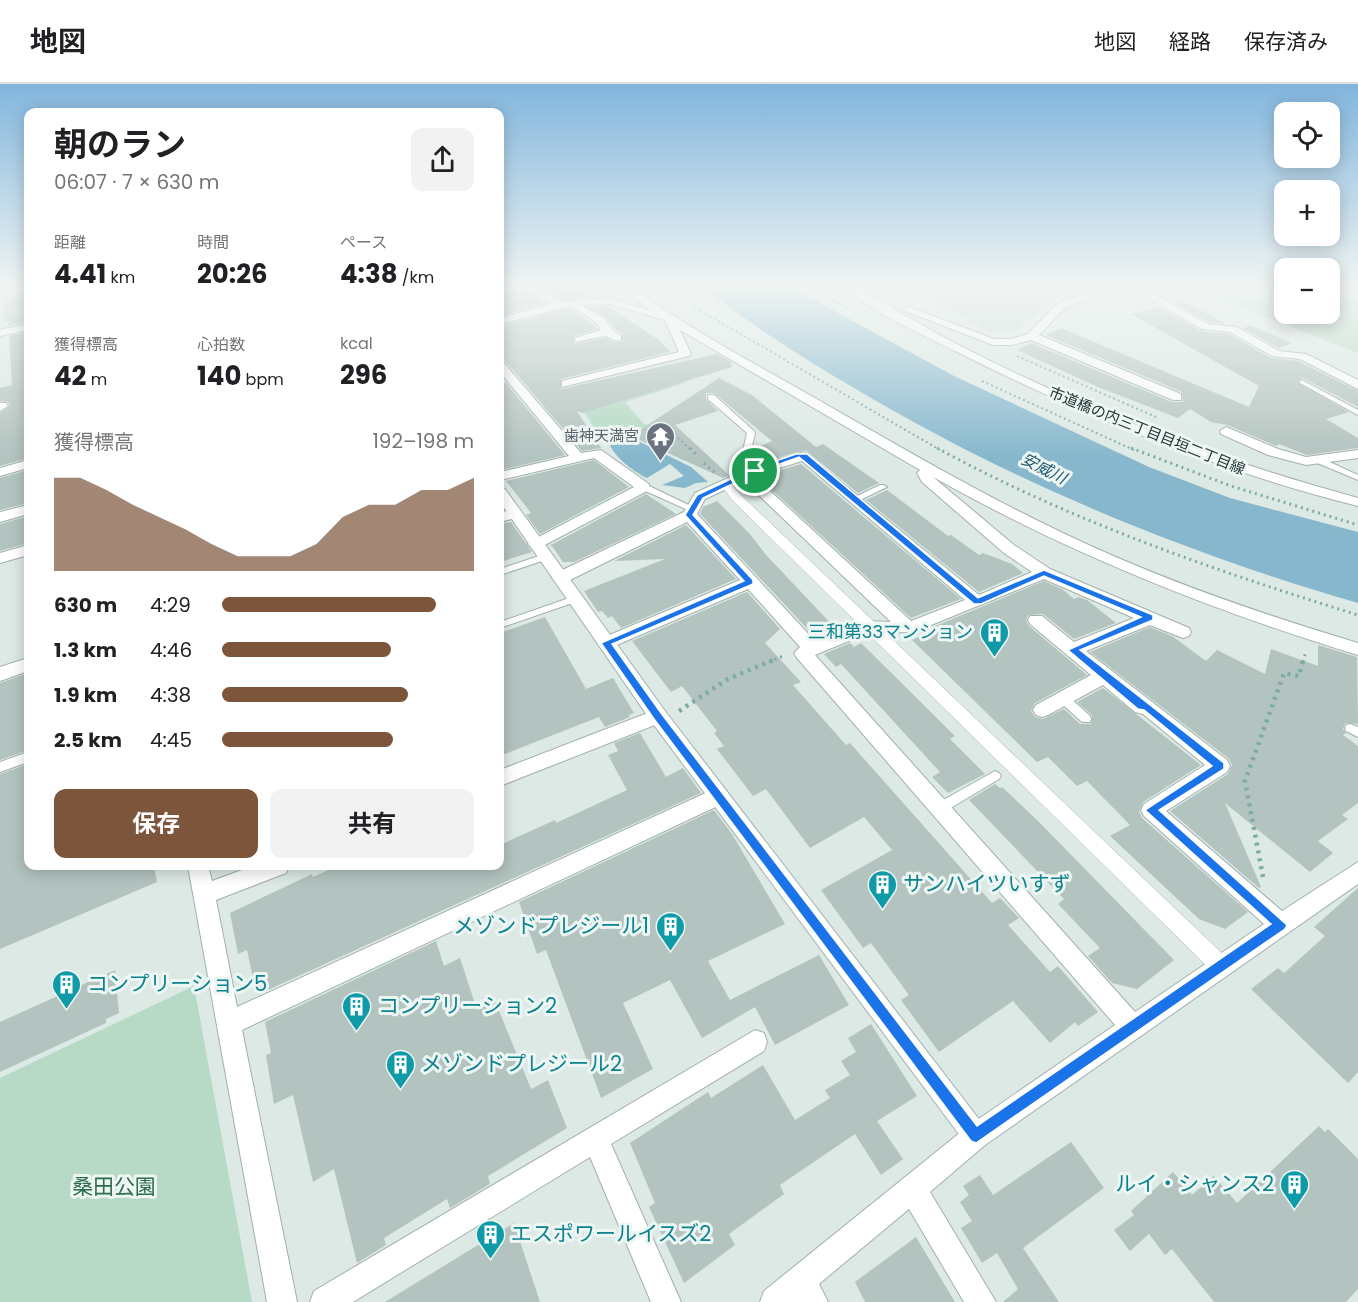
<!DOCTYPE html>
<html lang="ja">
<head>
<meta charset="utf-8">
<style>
	:root { --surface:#fff; --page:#f2f2f2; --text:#202124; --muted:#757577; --line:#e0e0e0; --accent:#7c553b }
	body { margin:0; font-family:Poppins,"Noto Sans JP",sans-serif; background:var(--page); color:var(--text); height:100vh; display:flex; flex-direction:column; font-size:22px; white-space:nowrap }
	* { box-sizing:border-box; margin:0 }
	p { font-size:20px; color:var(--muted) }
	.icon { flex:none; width:33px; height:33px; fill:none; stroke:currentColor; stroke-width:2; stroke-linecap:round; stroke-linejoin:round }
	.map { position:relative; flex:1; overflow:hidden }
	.details { position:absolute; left:24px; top:24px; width:480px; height:762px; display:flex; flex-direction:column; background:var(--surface); border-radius:12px; box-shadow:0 3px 15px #0003 }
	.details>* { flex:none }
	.fabs { position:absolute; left:1274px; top:18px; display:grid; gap:12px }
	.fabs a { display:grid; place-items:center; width:66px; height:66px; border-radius:12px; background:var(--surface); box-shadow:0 3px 15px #0003; font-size:30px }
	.pin { position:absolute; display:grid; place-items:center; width:51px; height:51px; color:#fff; margin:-26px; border:3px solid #fff; border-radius:50%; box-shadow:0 2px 6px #0007 }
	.round { display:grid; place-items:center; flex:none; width:63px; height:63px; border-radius:12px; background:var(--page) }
	.overview { display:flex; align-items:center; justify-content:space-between; height:102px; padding:0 30px }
	h1 { font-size:33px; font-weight:700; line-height:45px }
	.metrics { display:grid; grid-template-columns:repeat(3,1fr); gap:9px; height:102px; padding:6px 30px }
	.metrics div { display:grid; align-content:center }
	.metrics b { font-size:26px; font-weight:700 }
	.metrics small { font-size:16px; font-weight:400 }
	.metrics p { font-size:16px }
	.chart { height:168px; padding:12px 30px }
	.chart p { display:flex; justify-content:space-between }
	.chart svg { width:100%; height:108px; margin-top:6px; fill:var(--accent); opacity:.7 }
	.cta { display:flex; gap:12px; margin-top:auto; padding:12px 30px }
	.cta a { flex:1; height:69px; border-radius:12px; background:var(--accent); color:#fff; font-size:24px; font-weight:700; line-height:69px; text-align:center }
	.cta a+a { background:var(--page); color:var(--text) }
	ul { padding:0 30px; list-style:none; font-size:20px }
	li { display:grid; grid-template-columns:96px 72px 1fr; align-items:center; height:45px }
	li i { height:15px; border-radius:8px; background:var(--accent) }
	header { display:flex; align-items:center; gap:36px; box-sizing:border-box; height:84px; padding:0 30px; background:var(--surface); border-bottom:2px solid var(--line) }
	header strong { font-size:28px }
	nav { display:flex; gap:33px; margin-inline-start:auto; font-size:21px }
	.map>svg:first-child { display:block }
</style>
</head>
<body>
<header>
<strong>地図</strong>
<nav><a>地図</a><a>経路</a><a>保存済み</a></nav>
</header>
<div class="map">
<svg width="1358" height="1218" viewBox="0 0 1358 1218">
	<rect width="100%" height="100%" fill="#dde9e5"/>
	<polygon fill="#ccd8d5" points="910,203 1087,203 1062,211 1015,247 990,248"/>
	<g fill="#b6dac5">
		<polygon points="1191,203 1284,203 1284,230 1329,230 1329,203 1358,203 1358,269"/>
		<polygon points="682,296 685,299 625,318 644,340 651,341 688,372 683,376 655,362 664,354 640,343 630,350 620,346 600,354 582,324"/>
		<polygon points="194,902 252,1218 0,1218 0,994"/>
	</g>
	<g fill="#86b7cd">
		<path d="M703 203H790L954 292 1149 383 1230 414 1358 448V519C1182 468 1012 398 854 304 802 273 750 241 703 203Z"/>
		<path d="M613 349 624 350 691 383 708 398 696 399 685 404 662 401 684 392 670 380 647 394C631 386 613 372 607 355Z"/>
	</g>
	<g fill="#b3c3bf">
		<polygon points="509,203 522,203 545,219 500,232 500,205"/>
		<polygon points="542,203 578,203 589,213 563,216"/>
		<polygon points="28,209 28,238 8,242 8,237 4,237 3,215"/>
		<polygon points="1181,217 1199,225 1226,240 1209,238 1175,219"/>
		<polygon points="607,222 659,256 670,268 561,295 561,305 717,270 731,278 732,283 582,329 577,327 601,364 582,367 500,271 500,242 571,224 598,245 574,252 574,260 606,254 616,259 622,258 622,250 614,244 606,233 590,223"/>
		<polygon points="1159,223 1201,247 1229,250 1271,274 1298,277 1358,307 1358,323 1303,294 1297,298 1349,328 1326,335 1358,354 1358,364 1307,371 1279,360 1276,362 1227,341 1211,338 1190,325 1178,334 1098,303 1017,266 1031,259 1172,318 1183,318 1182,308 1046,251 1061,244 1249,323 1259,302 1131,230"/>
		<polygon points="1250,242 1262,246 1292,259 1279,264 1243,244"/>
		<polygon points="28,248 28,374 0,382 0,329 10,322 8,318 0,317 0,304 12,301 9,252"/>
		<polygon points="719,294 752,311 816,363 823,360 879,399 858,409 805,366 767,377 754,365 772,357 714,309 706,309 706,315 718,327 675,341 729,391 723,394 631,352"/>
		<polygon points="506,299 565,371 500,386 500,300"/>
		<polygon points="594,376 629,403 540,450 526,431 531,429 506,397"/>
		<polygon points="801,380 961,515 911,534 758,393"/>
		<polygon points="28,386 28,419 0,426 0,394"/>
		<polygon points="887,406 948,452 951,451 979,471 983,469 1012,480 1023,489 979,508 866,416"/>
		<polygon points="646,410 676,430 574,478 563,478 552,462 549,462"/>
		<polygon points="717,417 749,449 767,472 837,546 816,554 700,430 703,423"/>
		<polygon points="28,432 28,459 0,467 0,440"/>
		<polygon points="511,438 532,468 500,478 500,440"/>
		<polygon points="686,441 736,495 621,544 612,532 608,534 602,527 598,528 584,507 665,475 614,477"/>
		<polygon points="1044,497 1062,505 1074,515 1079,513 1087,516 1116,539 1074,555 1043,530 1028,531 1026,537 1029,542 1087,591 1035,619 1031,627 1035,633 1043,635 1064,625 1080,640 1091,640 1092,631 1077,618 1103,604 1201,681 1143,718 1139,727 1142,734 1248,828 1225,845 1199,835 1110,752 1130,741 1087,697 1077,702 1048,673 1037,678 912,556 924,550 921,548"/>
		<polygon points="747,508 780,545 765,559 801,598 793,601 846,661 850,659 992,819 1000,814 1019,834 1008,841 1050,888 1058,882 1098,928 1078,942 1075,938 1050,959 1013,917 939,968 901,916 909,911 871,859 863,864 821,806 892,766 864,733 810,764 766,705 753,712 717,665 724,662 714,649 717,647 682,602 671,608 632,557"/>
		<polygon points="545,533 586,605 613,594 634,629 629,631 630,633 605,643 599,633 500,672 500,549"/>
		<polygon points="1150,543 1172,552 1206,577 1217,566 1265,590 1271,565 1318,582 1318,561 1357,573 1358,640 1345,639 1343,645 1346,649 1343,651 1358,662 1358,719 1342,731 1348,735 1318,757 1333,769 1310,788 1225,719 1261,803 1259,804 1170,727 1228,690 1232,681 1228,674 1090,568"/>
		<polygon points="850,559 854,563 861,559 955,652 950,655 985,690 948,709 932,693 940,688 841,580 836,583 824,570"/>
		<polygon points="28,589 28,666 0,676 0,599"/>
		<polygon points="640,649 666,693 683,684 701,709 259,910 259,907 256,908 247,866 238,870 230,829 312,790 313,793 337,782 500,782 500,761 555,736 556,739 627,706 608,671 618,667 614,659"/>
		<polygon points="28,680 28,782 154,782 157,798 0,865 0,690"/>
		<polygon points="995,700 1000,704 1002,703 1038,737 1174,876 1137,905 1112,899 1088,872 1100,864 1058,820 1064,815 969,716"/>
		<polygon points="714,726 732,750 785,840 708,877 730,916 819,871 849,921 775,961 755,923 702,954 670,896 623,919 653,985 601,1014 546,866 537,870 519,818"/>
		<polygon points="1358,804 1358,988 1348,999 1251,905 1278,884 1284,889 1325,852 1314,843"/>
		<polygon points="436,857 444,882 460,874 477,926 495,917 531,1005 548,996 567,1044 488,1092 490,1100 450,1124 447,1115 384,1154 386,1161 357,1179 334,1085 313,1098 293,1011 274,1020 266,971 271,969 265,938"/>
		<polygon points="115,886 119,929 106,935 106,939 0,988 0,938"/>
		<polygon points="871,940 917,1012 877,1037 903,1075 881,1091 855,1050 780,1101 784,1110 729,1150 735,1161 684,1199 649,1123 655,1119 630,1059 708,1008 711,1014 763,981 795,1036 830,1014 825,1006 850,991 841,977 856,968 848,954"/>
		<polygon points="1319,1042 1325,1048 1328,1045 1358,1075 1358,1205 1346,1218 1214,1218 1172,1165 1165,1171 1149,1150 1130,1167 1114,1146 1134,1131 1131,1127 1173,1088 1192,1111 1214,1092 1237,1119"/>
		<polygon points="1071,1058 1104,1104 1023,1164 1059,1218 1003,1218 1018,1205 997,1169 982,1179 961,1144 972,1137 960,1118 969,1111 963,1102 980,1091 993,1111"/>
		<polygon points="514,1139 540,1218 385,1218"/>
		<polygon points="916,1153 955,1218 865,1218 855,1198"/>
	</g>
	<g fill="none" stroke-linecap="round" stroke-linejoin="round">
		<defs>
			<g id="service">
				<polygon points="1302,296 1358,326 1358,331 1300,299 1299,298"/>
				<polygon points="708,311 714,311 754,347 755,349 751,366 769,381 769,385 763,385 744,369 743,367 747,349 708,315"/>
				<polygon points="1315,374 1321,374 1358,391 1358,396 1315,378"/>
				<polygon points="641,401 647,401 697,425 693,428 690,427 641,405"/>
				<polygon points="880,401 883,401 887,403 858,417 855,418 851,415"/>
				<polygon points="545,470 548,471 548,475 500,491 500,485"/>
				<polygon points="575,512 578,513 580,515 578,517 500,544 500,538"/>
				<polygon points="1064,611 1068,612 1090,632 1091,635 1090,638 1082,638 1060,618 1059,615 1060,612"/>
				<polygon points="1350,640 1358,643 1358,653 1346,647 1345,644 1346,641"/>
				<polygon points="28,668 28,678 0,688 0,678"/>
				<polygon points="995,687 999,689 1001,692 999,695 944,728 940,729 936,728 934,724 936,720"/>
			</g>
			<polygon id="pedestrian" points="727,397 731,399 741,411 1228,875 1231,882 1228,889 1221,892 1214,889 733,417 721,401"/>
			<g id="minor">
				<polygon points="17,203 28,203 28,207 0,213 0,207"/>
				<path d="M524 203H537L562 218 610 214 651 227 620 203H632C692 247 757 281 822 318 902 364 981 410 1065 450 1159 495 1258 529 1358 559V571C1210 526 1068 469 933 393L1014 461 1050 485 1189 544 1191 548 1189 552 1183 554 1150 541 1086 567 1227 676 1230 682 1227 688 1166 727 1282 827 1358 778V800L985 1061 930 1108 996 1218H964L909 1125 819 1200 828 1218H760L764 1207 967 1043 1115 941 797 574 794 569 800 563 748 505 612 563H600L597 559 600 555 740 496 687 438 566 498 560 499 552 494 554 490 684 428 695 409 750 384 804 368 979 511 1032 488 1004 469 922 398 917 389 920 386 680 246 691 270 689 272 562 303V297L679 268 665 236 610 220 582 221 605 235 612 246 621 252V256L617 257 606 252 575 258V254L601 246 597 239 571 222 500 240V234L551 220ZM802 377 965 516 911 537 754 392ZM744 397 891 538 867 537 815 557 697 430 705 415ZM1044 495 1134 534 1074 558 1042 532H1030L1028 536 1030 540 1091 591 1036 621 1033 626 1036 631 1042 633 1048 631 1103 601 1135 628 1143 630 1205 681 1144 720 1141 726 1144 732 1264 840 1135 928 815 571 868 549 914 548Z"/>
				<path d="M845 203H858C1006 297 1189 368 1358 414V422C1218 387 1084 332 955 267 923 251 871 228 845 203Z"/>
				<polygon points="1104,203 1120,203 1066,223 1039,251 1181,310 1181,316 1173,316 1031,256 1012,261 993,261 900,225 909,223 994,255 1011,255 1028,250 1058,219"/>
				<polygon points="1129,203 1142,203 1208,240 1237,243 1279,267 1306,270 1358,296 1358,305 1300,275 1272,272 1230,248 1202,245"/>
				<polygon points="500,278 504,279 581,369 601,366 649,400 649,406 541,463 531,463 528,460 531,457 634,403 594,374 500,396 500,388 569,372 500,288"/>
				<polygon points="0,319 6,319 8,322 0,327"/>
				<polygon points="1226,343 1278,365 1306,373 1358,366 1358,374 1306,381 1268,371 1221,350 1220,347"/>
				<polygon points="28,376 28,384 0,392 0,384"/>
				<polygon points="28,421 28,430 0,438 0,428"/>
				<polygon points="514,425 521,430 519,433 500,438 500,429"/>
				<polygon points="28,461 28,471 0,479 0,469"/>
				<polygon points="28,574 28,587 0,597 0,583"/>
				<polygon points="658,625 665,627 667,632 665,637 500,702 500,686"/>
				<polygon points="719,703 726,706 729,712 726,718 242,946 297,1218 267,1218 188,782 208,782 212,797 253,782 289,782 286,789 216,816 237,923"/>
				<polygon points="755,946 764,949 767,958 764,967 611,1060 681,1218 651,1218 590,1073 353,1218 310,1218 314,1207"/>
			</g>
			<g id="tertiary">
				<polygon points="28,240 28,246 0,252 0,246"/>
				<polygon points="500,404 505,405 665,627 985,1043 989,1052 985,1061 976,1065 967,1061 651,637 500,418"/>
			</g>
		</defs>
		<use href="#service" stroke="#a1b0ad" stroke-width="2"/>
		<use href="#pedestrian" stroke="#a1b0ad" stroke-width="1"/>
		<use href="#minor" stroke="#a1b0ad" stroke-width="2"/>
		<use href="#tertiary" stroke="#a1b0ad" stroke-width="2"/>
		<g stroke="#7faba4" stroke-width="2" stroke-dasharray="2 3" stroke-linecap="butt">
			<polyline points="670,203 701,227 692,226"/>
			<polyline points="811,203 849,226"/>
			<polyline points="701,227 940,366"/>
			<polyline points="1017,272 1156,333"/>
			<polyline points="982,297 1134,366"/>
			<polyline points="663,340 691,366"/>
		</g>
		<g stroke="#7faba4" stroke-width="3" stroke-dasharray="2 4" stroke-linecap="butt">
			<polyline points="690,364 697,371"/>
			<path d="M937 364C1071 437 1213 486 1358 531"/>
			<polyline points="1131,364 1231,402 1358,441"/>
			<polyline points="704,379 714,388"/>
			<polyline points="769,578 783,572"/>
			<polyline points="1303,578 1306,567"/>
		</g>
		<g stroke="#7faba4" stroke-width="4.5" stroke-dasharray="3 5" stroke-linecap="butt">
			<polyline points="679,627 728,595 773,576"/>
			<polyline points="1263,793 1245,697 1284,589 1299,592 1303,576"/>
		</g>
		<use href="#service" fill="#fff" fill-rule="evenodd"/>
		<use href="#pedestrian" fill="#fff" fill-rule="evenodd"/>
		<use href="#minor" fill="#fff" fill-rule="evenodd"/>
		<use href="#tertiary" fill="#fff" fill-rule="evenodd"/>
	</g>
	<linearGradient id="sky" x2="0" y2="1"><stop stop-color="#81b5dd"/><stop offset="0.54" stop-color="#f0f5f3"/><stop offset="1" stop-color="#f0f5f3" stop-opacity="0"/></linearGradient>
	<rect width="1358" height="374" fill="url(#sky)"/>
	<path fill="#1a73e8" stroke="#fff" stroke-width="1.5" fill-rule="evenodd" d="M796 370H807L978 514 1044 486 1153 531V536L1080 566 1224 679V685L1159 726 1287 841 1285 845 976 1059 971 1057 654 635 601 559 744 497 685 431 697 411 752 385ZM799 373 974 520H981L1044 492 1141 533 1068 566 1138 625 1144 626 1212 682 1145 726 1271 840 977 1042 661 629 612 560 753 500V496L693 431 703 414 757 388Z"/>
	<defs>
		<symbol id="temple-pin" viewBox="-11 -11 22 30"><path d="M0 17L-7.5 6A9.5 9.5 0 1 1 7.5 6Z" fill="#6b7280" stroke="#edf6f3"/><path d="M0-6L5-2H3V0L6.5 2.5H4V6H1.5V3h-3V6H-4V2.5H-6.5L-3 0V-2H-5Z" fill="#fff"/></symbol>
		<symbol id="building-pin" viewBox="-11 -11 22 30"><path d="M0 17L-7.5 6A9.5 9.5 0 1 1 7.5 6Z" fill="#0f9aa8" stroke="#edf6f3"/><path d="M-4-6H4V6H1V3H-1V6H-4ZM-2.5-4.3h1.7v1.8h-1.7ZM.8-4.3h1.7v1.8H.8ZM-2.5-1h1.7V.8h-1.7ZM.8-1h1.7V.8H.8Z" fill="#fff"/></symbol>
	</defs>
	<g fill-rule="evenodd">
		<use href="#temple-pin" x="644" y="336" width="33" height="45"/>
		<use href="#building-pin" x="978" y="532" width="33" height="45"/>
		<use href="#building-pin" x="866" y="784" width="33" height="45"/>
		<use href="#building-pin" x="654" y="826" width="33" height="45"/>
		<use href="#building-pin" x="50" y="884" width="33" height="45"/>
		<use href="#building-pin" x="340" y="906" width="33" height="45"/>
		<use href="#building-pin" x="384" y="964" width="33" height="45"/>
		<use href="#building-pin" x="1278" y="1084" width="33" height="45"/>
		<use href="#building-pin" x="474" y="1134" width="33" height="45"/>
	</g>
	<g text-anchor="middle" stroke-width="6" stroke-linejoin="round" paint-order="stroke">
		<g font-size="15" fill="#203735" stroke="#edf6f3">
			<text transform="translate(1147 347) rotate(22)" y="5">市道橋の内三丁目目垣二丁目線</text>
		</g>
		<g font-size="15" fill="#5b616d" stroke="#edf6f3" text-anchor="end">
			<text x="639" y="357">歯神天満宮</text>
		</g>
		<g font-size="16" font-style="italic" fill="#1d5570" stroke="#edf6f3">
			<text transform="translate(1044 384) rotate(27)" y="6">安威川</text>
		</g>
		<g font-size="18" fill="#0d838f" stroke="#edf6f3" text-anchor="end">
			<text x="973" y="554">三和第33マンション</text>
		</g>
		<g font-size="21" fill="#0d838f" stroke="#edf6f3" text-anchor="start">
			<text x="903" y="807">サンハイツいすず</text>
			<text x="649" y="849" text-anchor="end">メゾンドプレジール1</text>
			<text x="87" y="907">コンプリーション5</text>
			<text x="378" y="929">コンプリーション2</text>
			<text x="421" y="987">メゾンドプレジール2</text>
			<text x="1274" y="1107" text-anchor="end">ルイ・シャンス2</text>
			<text x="511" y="1157">エスポワールイスズ2</text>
		</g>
		<g font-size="21" fill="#2c6c4f" stroke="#edf6f3">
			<text x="114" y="1110">桑田公園</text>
		</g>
	</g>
</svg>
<div class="fabs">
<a><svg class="icon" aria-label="locate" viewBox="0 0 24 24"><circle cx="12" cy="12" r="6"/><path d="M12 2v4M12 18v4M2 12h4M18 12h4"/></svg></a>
<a>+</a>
<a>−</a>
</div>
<div class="pin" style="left:755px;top:387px;background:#1e9e55"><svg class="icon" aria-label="arrive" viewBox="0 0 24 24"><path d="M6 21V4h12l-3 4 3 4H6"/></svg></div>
<section class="details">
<div class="overview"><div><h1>朝のラン</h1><p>06:07 · 7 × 630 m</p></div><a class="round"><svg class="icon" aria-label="share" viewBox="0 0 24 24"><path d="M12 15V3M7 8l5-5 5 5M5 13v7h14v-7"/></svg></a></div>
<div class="metrics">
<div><p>距離</p><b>4.41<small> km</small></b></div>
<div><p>時間</p><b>20:26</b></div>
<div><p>ペース</p><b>4:38<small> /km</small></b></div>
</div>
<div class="metrics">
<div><p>獲得標高</p><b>42<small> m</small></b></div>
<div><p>心拍数</p><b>140<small> bpm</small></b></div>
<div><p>kcal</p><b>296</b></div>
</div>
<div class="chart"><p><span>獲得標高</span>192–198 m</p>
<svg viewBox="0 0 160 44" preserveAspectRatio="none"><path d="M0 44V6L10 6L20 11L30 17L40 22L50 27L60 33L70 38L80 38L90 38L100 33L110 22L120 17L130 17L140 11L150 11L160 6V44z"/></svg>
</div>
<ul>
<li><b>630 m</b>4:29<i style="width:85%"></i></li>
<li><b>1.3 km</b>4:46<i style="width:67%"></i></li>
<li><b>1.9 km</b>4:38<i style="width:74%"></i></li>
<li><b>2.5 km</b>4:45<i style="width:68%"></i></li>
</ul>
<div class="cta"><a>保存</a><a>共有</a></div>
</section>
</div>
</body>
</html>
